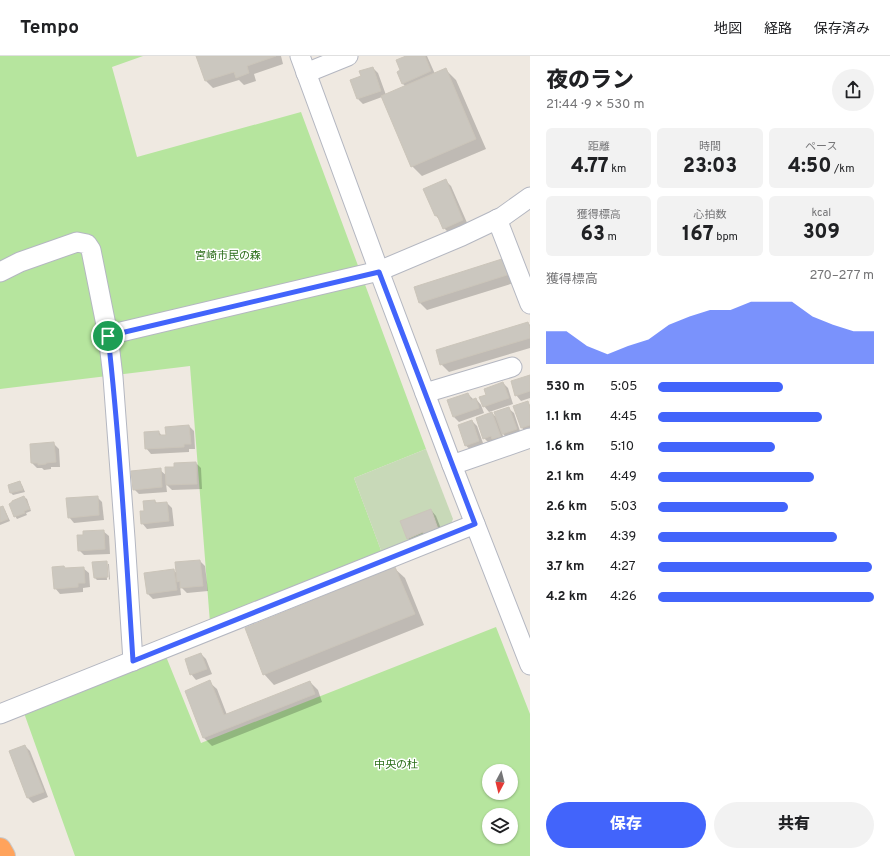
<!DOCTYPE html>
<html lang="ja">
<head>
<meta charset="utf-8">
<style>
	:root { --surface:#fff; --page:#f2f2f2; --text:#202124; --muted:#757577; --line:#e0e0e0; --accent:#4264fb }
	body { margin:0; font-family:Overpass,"Noto Sans JP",sans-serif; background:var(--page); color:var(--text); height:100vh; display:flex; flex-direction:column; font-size:15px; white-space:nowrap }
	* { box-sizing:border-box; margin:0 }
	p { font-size:13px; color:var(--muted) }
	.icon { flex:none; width:22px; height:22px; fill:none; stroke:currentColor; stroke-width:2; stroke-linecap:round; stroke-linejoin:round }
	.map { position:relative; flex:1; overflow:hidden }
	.sheet { display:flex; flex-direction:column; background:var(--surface); width:360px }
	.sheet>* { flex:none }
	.needle { width:26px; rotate:187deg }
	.buttons { position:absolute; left:482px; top:708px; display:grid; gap:8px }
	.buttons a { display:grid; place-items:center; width:36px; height:36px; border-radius:50%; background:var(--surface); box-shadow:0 1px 3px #0004; font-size:20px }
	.pin { position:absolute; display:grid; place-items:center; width:34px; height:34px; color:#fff; margin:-17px; border:2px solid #fff; border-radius:50%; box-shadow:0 1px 4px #0007 }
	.round { display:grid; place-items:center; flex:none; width:42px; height:42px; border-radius:21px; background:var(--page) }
	.summary { display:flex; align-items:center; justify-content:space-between; height:68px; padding:0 16px }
	h1 { font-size:22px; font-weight:800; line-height:30px }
	.stats { display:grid; grid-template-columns:repeat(3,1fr); gap:6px; height:68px; padding:4px 16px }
	.stats div { display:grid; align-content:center; border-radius:6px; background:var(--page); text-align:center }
	.stats b { font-size:20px; font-weight:800 }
	.stats small { font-size:11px; font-weight:400 }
	.stats p { font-size:11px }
	.chart { height:112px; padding:8px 16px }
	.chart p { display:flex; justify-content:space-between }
	.chart svg { width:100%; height:72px; margin-top:4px; fill:var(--accent); opacity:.7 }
	.action { display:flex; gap:8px; margin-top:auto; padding:8px 16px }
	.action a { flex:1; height:46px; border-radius:24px; background:var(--accent); color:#fff; font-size:16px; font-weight:800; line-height:46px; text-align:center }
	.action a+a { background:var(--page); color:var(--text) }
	ul { padding:0 16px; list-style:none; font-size:13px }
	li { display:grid; grid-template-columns:64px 48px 1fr; align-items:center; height:30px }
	li i { height:10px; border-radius:5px; background:var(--accent) }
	header { display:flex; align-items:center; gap:24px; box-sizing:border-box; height:56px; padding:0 20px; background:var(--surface); border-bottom:1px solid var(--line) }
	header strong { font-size:19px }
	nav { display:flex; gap:22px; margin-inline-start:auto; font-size:14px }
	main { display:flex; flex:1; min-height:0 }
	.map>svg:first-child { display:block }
</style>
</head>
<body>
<header>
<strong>Tempo</strong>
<nav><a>地図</a><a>経路</a><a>保存済み</a></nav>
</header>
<main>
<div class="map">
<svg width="530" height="800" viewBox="0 0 530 800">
	<rect width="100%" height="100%" fill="#efe9e1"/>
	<g fill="#b6e59e" fill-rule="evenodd">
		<polygon points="0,0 143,0 112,11 137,101 301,56 426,393 354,422 382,497 210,567 190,310 0,333"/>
		<path d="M496 571 530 658V800H75L24 657 165 598 201 687ZM489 715H511V737H489ZM489 759H511V781H489Z"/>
	</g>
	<polygon fill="#c8d9b8" points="426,393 453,463 450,470 382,497 354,422"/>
	<g fill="#0003">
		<polygon points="197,0 281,0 283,8 254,18 256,25 244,29 239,24 213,32 205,24"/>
		<polygon points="408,0 427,0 435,18 446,14 456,24 486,93 422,120 412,110 382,41 363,48 358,43 362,20 373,12 378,17 386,39 406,31 402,27 401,15"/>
		<polygon points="446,125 451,130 468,169 449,177 444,172 441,165 436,160 424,134"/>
		<polygon points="504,204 517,226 427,254 419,246"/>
		<polygon points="528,267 530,269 530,292 449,316 441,308"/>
		<polygon points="530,320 530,342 521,345 516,339"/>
		<polygon points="503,327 508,332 513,348 489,356 484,350 487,340"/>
		<polygon points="468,338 473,343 476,343 481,349 484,357 459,366 454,361"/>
		<polygon points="527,346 530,349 530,376 527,377 522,372"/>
		<polygon points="508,352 514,357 521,378 508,383 502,377 505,386 489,387 484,382 492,357 497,362"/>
		<polygon points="472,365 477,370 484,390 471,394 465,389"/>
		<polygon points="189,370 194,375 195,393 189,393 189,396 151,398 146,392 159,376 162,380 167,380"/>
		<polygon points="54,388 59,393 60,411 51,411 51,413 44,414 42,412 37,412 32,407"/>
		<polygon points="196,407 201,412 202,433 172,434 166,428 167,436 139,438 134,433 160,414 167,420 175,412 175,408"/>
		<polygon points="20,427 22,429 25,436 13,439 11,437 9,430"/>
		<polygon points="24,441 27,443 31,455 26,457 27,459 17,463 15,460"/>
		<polygon points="97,441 102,446 104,464 74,467 69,461"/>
		<polygon points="155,445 158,448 167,447 172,452 174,470 147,473 142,467"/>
		<polygon points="2,451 5,454 10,465 0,469 0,452"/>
		<polygon points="431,454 436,460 443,478 413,487 408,482"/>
		<polygon points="103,475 109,480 110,498 84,499 79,494"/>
		<polygon points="200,505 205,510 208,535 187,537 180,530 181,539 153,543 148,538 173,514 178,518"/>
		<polygon points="106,506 107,507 106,507 107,524 97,524 95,522"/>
		<polygon points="108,508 109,508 110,523 109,524"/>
		<polygon points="83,512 89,517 90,531 83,532 83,536 60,538 55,532 66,513"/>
		<polygon points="394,512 405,522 424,569 274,629 264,618"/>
		<polygon points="201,598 206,603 212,618 196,624 191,618"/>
		<polygon points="209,626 217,633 227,659 310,626 318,634 322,646 212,690 204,682 186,635"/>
		<polygon points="25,690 30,695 48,741 33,747 28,742 10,696"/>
	</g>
	<g fill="#cbc7bf" stroke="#cbc5ba">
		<polygon points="196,0 276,0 247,10 249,17 236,22 234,16 205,25"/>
		<polygon points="406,0 425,0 431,15 402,28 397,16 400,14 396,4"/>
		<polygon points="373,11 381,35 357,43 350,24 361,20 359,15"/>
		<polygon points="446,12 476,83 411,111 381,40"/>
		<polygon points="446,123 463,164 443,173 437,159 435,160 423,133"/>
		<polygon points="505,202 510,218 419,247 414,231"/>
		<polygon points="528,266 530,272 530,282 440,309 436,294"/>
		<polygon points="530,319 530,335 515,340 511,325"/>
		<polygon points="503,326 509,342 483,351 479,341 486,339 484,333"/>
		<polygon points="468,337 471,344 476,342 479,352 453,361 447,344"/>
		<polygon points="528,345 530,352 530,369 521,372 513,350"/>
		<polygon points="509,351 517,373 502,378 494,356"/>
		<polygon points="492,356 501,381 492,383 491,380 483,383 476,362"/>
		<polygon points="472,364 479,385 465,390 458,369"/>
		<polygon points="189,369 191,388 184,388 184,391 145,393 144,376 159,375 159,379 166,379 165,371"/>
		<polygon points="54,386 56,406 46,407 46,408 38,409 38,407 31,407 30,388"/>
		<polygon points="196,406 197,428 166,429 165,411 174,411 174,407"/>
		<polygon points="161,412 162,431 133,434 131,415"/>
		<polygon points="20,425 23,434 10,437 8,429"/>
		<polygon points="24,440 30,453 24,455 25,457 14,461 9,448 12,446 12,445"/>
		<polygon points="98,440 99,459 68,462 66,442"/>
		<polygon points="155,444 155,447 167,446 169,465 141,468 140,455 144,455 143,445"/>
		<polygon points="3,450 8,463 0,466 0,451"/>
		<polygon points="431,453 438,473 424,478 423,476 407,483 400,465"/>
		<polygon points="104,474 105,493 78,495 77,479 83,479 83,475"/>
		<polygon points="200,504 203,530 180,532 180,525 177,526 175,506"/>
		<polygon points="107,505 108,521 94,522 92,506"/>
		<polygon points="64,510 65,512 84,511 85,527 78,527 78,531 54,533 52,511"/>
		<polygon points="395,511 415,558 263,619 245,572"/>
		<polygon points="174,513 177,534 147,538 144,517"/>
		<polygon points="201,597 207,613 190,619 185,603"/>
		<polygon points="210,624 224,659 310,625 315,638 203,682 185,635"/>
		<polygon points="25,689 44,736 27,742 9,695"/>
	</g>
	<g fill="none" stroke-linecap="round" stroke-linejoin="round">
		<defs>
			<g id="minor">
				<polyline points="300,0 379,215 452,409 530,609"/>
				<polyline points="306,17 348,0"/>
				<polyline points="497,163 530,248"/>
				<polyline points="0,216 20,206 77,186 87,188 91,194 108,279 113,321 125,482 133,605"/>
				<polyline points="108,279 379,215 462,180 502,161 530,141"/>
				<polyline points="425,337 512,311"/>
				<polyline points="452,409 530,382"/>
				<polyline points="0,658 475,468"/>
			</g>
			<polyline id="highway" points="0,793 4,800"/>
		</defs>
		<use href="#minor" stroke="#b4b7c1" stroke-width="21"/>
		<use href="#highway" stroke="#c9c9c9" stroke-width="24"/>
		<use href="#minor" stroke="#fff" stroke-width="19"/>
		<use href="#highway" stroke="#ffa35c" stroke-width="22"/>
	</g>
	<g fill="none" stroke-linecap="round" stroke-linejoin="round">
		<defs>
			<path id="route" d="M379 216 475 468 133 605C126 496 120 388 108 280Z"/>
		</defs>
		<use href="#route" stroke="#fff" stroke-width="8"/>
		<use href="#route" stroke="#4264fb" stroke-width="5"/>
	</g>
	<g text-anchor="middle" stroke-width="3" stroke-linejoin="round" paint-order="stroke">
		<g font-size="11" fill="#2c6e1b" stroke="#fff">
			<text x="228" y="203">宮崎市民の森</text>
			<text x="396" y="712">中央の杜</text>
		</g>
	</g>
</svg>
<div class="buttons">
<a><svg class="needle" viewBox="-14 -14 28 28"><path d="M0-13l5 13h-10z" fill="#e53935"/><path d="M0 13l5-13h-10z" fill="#757577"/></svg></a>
<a><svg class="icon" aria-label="layers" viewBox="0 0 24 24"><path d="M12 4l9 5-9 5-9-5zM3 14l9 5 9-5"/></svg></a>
</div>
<div class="pin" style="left:108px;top:280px;background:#1e9e55"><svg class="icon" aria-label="arrive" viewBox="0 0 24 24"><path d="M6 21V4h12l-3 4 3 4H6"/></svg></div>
</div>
<section class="sheet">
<div class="summary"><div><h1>夜のラン</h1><p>21:44 · 9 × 530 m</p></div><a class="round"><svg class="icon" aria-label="share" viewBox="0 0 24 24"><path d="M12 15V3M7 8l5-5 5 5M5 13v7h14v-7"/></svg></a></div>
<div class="stats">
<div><p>距離</p><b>4.77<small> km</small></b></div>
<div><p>時間</p><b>23:03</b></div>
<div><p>ペース</p><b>4:50<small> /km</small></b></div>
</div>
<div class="stats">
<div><p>獲得標高</p><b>63<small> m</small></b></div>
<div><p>心拍数</p><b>167<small> bpm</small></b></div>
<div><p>kcal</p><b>309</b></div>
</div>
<div class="chart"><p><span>獲得標高</span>270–277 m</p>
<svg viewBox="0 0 160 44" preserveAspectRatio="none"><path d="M0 44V24L10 24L20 33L30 38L40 33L50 29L60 20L70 15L80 11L90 11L100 6L110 6L120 6L130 15L140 20L150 24L160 24V44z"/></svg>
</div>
<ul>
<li><b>530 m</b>5:05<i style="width:58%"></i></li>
<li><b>1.1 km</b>4:45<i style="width:76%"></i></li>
<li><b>1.6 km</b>5:10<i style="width:54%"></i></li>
<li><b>2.1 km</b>4:49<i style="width:72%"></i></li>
<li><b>2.6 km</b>5:03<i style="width:60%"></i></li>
<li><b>3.2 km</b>4:39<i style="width:83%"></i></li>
<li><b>3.7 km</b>4:27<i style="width:99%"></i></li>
<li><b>4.2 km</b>4:26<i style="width:100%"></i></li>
</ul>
<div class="action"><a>保存</a><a>共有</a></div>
</section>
</main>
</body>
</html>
